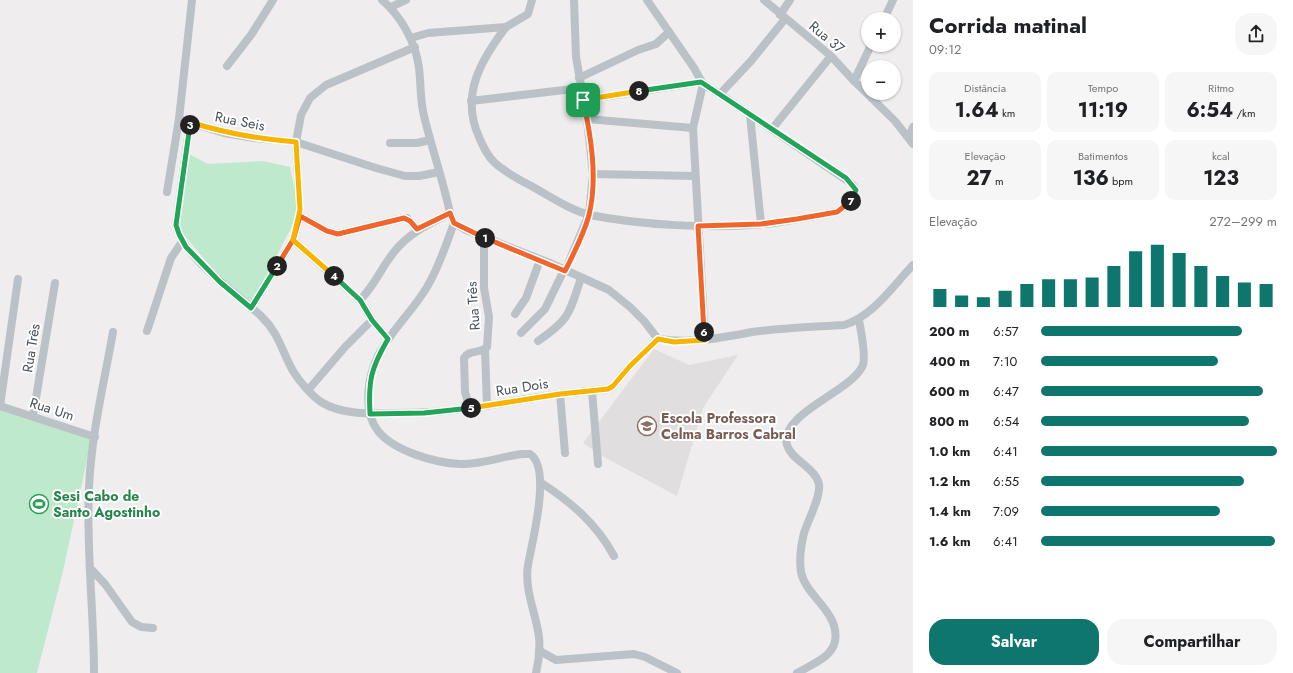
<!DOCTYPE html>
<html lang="pt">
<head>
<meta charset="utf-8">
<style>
	:root { --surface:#fff; --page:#f6f6f6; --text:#202124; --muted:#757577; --accent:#0f766e }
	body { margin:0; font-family:Jost,sans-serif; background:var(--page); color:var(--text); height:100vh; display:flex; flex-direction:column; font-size:15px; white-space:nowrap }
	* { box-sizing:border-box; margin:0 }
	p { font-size:13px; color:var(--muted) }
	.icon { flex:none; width:22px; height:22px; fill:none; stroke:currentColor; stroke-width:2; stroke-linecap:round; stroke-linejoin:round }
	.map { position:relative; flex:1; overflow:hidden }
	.sheet { display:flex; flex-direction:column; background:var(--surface); width:380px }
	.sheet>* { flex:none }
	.controls { position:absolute; left:861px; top:12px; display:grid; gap:8px }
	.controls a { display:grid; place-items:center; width:40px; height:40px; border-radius:50%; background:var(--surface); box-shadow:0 1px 3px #0004; font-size:20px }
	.pin { position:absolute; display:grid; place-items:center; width:34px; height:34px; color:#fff; margin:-17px; border-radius:8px; box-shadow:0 2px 6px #0006 }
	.km { position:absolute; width:20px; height:20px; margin:-10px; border-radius:50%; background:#222; color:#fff; font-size:11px; line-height:20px; text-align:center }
	.round { display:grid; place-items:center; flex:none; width:42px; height:42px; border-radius:16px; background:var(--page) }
	.head { display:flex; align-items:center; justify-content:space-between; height:68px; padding:0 16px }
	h1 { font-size:22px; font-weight:700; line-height:30px }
	.figures { display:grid; grid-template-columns:repeat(3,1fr); gap:6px; height:68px; padding:4px 16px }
	.figures div { display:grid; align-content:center; border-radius:10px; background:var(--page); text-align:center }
	.figures b { font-size:20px; font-weight:700 }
	.figures small { font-size:11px; font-weight:400 }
	.figures p { font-size:11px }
	.chart { height:112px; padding:8px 16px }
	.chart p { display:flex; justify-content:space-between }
	.chart svg { width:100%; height:72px; margin-top:4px; stroke:var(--accent); stroke-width:6 }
	.primary-button { display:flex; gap:8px; margin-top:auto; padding:8px 16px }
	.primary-button a { flex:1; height:46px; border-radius:16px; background:var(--accent); color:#fff; font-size:16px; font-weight:700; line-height:46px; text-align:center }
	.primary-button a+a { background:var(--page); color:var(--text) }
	ul { padding:0 16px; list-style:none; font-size:13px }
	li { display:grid; grid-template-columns:64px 48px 1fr; align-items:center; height:30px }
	li i { height:10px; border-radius:5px; background:var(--accent) }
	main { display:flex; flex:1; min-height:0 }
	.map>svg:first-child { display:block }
</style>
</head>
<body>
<main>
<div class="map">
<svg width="913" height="673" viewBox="0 0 913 673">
	<rect width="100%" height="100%" fill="#efeded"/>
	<polygon fill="#e0dede" points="654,349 689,365 738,355 703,408 677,496 604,457 583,443"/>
	<g fill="#bfe9cc">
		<path d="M187 153 208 164 263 161 290 167 299 213 251 305C223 281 199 255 177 225Z"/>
		<polygon points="0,408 92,437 63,571 37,673 0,673"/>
	</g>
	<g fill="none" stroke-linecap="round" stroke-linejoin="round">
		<g stroke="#bac2c8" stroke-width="8">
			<path d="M382 0C401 16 416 43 419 68 421 84 420 100 424 116 432 149 443 180 450 213L454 223 466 230 550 263 609 290 630 307 644 321 658 339C691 344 721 338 752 332 782 328 813 327 844 325 873 316 892 287 913 265"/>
			<polyline points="764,0 831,56 854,81 895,121 913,144"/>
			<polyline points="391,7 406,0"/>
			<polyline points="780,15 790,0"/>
			<polyline points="884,19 893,0"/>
			<path d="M506 27C481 60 460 95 479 137 483 146 487 156 495 163 506 173 520 180 533 187 551 197 570 210 590 215 640 225 711 229 762 224 787 222 812 216 837 212 846 206 853 201 856 190L852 184 720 94 703 84 694 68 647 0"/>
			<polyline points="411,38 428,33 506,27 528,14 532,0"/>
			<polyline points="227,66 251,35 273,0"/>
			<polyline points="579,78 638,50 656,44 669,32"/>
			<polyline points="854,81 871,45"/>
			<polyline points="703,84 693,128 705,340"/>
			<polyline points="720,94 751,61 785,19"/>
			<polyline points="583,100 701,82"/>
			<polyline points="471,101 581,88"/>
			<polyline points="750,115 761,224"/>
			<polyline points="179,119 224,133 254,138 296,142 376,168 405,176 419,176 439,172"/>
			<polyline points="587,119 693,128"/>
			<path d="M190 123 176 225C183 258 237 293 261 316 279 333 282 352 293 371 299 381 311 395 321 402 342 415 371 414 395 413 420 413 445 412 470 408 500 404 530 398 560 394 576 392 592 391 608 389L613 386 630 366 658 339"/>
			<polyline points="772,129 831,56"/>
			<polyline points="909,137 913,127"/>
			<polyline points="390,143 417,143 430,140"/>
			<polyline points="593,174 695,176"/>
			<polyline points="167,192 179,119 192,0"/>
			<polyline points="300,216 327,231 338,234 404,218 407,218 417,229"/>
			<path d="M454 223C446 245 439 267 427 287 413 311 391 330 378 356 368 376 362 411 378 431 394 451 435 463 460 464 481 465 502 456 523 454H530C552 468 532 542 528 565 524 590 536 613 539 637 540 649 539 661 536 673"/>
			<polyline points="293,240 360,300 372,320 388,339"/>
			<polyline points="565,271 589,214 593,174 587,119 576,57 574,0"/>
			<path d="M360 300C375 285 381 268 394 252 409 233 429 224 450 213"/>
			<polyline points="251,308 293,240 300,216 296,142 301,115 310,98 326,85 415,47"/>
			<polyline points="515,314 526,298 540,260"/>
			<polyline points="147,331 171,258 182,242"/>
			<polyline points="521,333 545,309 564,270"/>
			<path d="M538 341C570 319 569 314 581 278"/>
			<polyline points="485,349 487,406"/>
			<polyline points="309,389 345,347 372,320"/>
			<polyline points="592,391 598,464"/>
			<polyline points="560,394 565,453"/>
			<polyline points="0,406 18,279"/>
			<polyline points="0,406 95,437"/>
			<path d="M470 409 465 392 464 358C469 349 481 354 487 347L489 317 484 288V238"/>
			<polyline points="33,416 55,283"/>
			<path d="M540 482C571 502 596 523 614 556"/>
			<polyline points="90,568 105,584 132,622 141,627 153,628"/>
			<polyline points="540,651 556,660 634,654 645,657 677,673"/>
			<path d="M94 673C94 611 86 550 89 488 91 436 104 383 113 332"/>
			<path d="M797 673C810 665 832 658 835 641 840 612 806 597 801 572 799 559 801 545 804 533 808 520 821 497 819 484 815 467 791 460 787 445 779 413 852 392 863 365 866 355 861 331 859 320"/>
		</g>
	</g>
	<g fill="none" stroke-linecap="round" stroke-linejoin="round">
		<defs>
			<path id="split-1" d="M485 238 565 271C574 253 584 234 589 215 598 178 591 136 583 100"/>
			<polyline id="split-2" points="277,266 293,240 300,216 327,231 338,234 404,218 410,221 417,229 450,213 454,223 485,238"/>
			<polyline id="split-3" points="190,125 176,225 179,234 186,247 220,282 251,308 277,266"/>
			<path id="split-4" d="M190 125V122C227 134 258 139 296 142L300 210 293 240 334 276"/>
			<path id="split-5" d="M334 276 360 300 372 320 388 339C371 368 368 381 370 414L424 413 471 408"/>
			<polyline id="split-6" points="471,408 560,394 608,389 613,386 630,366 658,339 674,342 705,340 704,332"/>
			<polyline id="split-7" points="704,332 698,226 761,224 797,219 837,212 851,201"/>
			<polyline id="split-8" points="639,91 701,82 846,178 856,190 851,201"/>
			<polyline id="split-9" points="583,100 639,91"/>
		</defs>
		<use href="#split-1" stroke="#fff" stroke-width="8"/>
		<use href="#split-2" stroke="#fff" stroke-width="8"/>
		<use href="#split-3" stroke="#fff" stroke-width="8"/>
		<use href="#split-4" stroke="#fff" stroke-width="8"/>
		<use href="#split-5" stroke="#fff" stroke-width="8"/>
		<use href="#split-6" stroke="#fff" stroke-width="8"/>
		<use href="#split-7" stroke="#fff" stroke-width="8"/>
		<use href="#split-8" stroke="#fff" stroke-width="8"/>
		<use href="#split-9" stroke="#fff" stroke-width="8"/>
		<use href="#split-1" stroke="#f0652b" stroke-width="5"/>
		<use href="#split-2" stroke="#f0652b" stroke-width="5"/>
		<use href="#split-3" stroke="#22a559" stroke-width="5"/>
		<use href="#split-4" stroke="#f5b400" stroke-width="5"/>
		<use href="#split-5" stroke="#22a559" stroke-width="5"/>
		<use href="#split-6" stroke="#f5b400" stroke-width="5"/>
		<use href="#split-7" stroke="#f0652b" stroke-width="5"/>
		<use href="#split-8" stroke="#22a559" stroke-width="5"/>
		<use href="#split-9" stroke="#f5b400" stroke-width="5"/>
	</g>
	<defs>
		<symbol id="school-ring" viewBox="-11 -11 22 22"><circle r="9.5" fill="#fff" stroke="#8d6e63" stroke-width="1.5"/><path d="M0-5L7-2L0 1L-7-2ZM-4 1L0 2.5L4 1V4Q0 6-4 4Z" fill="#8d6e63"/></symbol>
		<symbol id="stadium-ring" viewBox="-11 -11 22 22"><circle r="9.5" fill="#fff" stroke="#2e9e5b" stroke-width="1.5"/><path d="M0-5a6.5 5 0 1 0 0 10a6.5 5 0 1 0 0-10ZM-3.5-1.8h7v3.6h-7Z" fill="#2e9e5b"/></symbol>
	</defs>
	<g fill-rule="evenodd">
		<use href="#school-ring" x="636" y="415" width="22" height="22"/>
		<use href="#stadium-ring" x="28" y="493" width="22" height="22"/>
	</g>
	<g text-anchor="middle" stroke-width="4" stroke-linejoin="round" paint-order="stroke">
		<g font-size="14" fill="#475158" stroke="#fff">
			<text transform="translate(827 37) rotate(40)" y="5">Rua 37</text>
			<text transform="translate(240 121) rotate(11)" y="5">Rua Seis</text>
			<text transform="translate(473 306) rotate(-94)" y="5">Rua Três</text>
			<text transform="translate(31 348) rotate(-81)" y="5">Rua Três</text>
			<text transform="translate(522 387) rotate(-9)" y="5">Rua Dois</text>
			<text transform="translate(52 409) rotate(18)" y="5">Rua Um</text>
		</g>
		<g font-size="14" font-weight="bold" fill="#785e54" stroke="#fff" text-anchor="start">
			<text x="661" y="423">Escola Professora<tspan x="661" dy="16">Celma Barros Cabral</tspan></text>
		</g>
		<g font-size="14" font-weight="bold" fill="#27864d" stroke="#fff" text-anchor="start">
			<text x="53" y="501">Sesi Cabo de<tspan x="53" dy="16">Santo Agostinho</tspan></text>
		</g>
	</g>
</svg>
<div class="controls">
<a>+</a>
<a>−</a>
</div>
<div class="pin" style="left:583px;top:100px;background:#1e9e55"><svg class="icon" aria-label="arrive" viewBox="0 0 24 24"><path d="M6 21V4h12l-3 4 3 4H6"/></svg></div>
<b class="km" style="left:485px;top:238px">1</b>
<b class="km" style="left:277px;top:266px">2</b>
<b class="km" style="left:190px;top:125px">3</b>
<b class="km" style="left:334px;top:276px">4</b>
<b class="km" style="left:471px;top:408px">5</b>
<b class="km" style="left:704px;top:332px">6</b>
<b class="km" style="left:851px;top:201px">7</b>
<b class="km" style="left:639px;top:91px">8</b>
</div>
<section class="sheet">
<div class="head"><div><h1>Corrida matinal</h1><p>09:12</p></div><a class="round"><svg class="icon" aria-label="share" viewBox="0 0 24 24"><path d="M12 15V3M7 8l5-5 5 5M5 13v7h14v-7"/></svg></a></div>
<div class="figures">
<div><p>Distância</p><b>1.64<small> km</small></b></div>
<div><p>Tempo</p><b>11:19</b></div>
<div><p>Ritmo</p><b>6:54<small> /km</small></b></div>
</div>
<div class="figures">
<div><p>Elevação</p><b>27<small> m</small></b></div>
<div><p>Batimentos</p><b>136<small> bpm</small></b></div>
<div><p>kcal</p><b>123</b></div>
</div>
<div class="chart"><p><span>Elevação</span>272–299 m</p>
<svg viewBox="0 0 160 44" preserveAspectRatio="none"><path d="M5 44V33M15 44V37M25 44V38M35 44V34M45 44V30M55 44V27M65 44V27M75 44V26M85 44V19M95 44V10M105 44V6M115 44V11M125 44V19M135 44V25M145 44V29M155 44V30"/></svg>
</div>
<ul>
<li><b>200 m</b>6:57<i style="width:85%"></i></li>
<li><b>400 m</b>7:10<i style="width:75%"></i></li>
<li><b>600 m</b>6:47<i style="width:94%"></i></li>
<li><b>800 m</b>6:54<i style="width:88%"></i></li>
<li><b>1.0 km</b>6:41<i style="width:100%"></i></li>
<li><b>1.2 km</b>6:55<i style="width:86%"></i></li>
<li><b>1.4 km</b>7:09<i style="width:76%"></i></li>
<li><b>1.6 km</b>6:41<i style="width:99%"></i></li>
</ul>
<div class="primary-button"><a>Salvar</a><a>Compartilhar</a></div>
</section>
</main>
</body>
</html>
